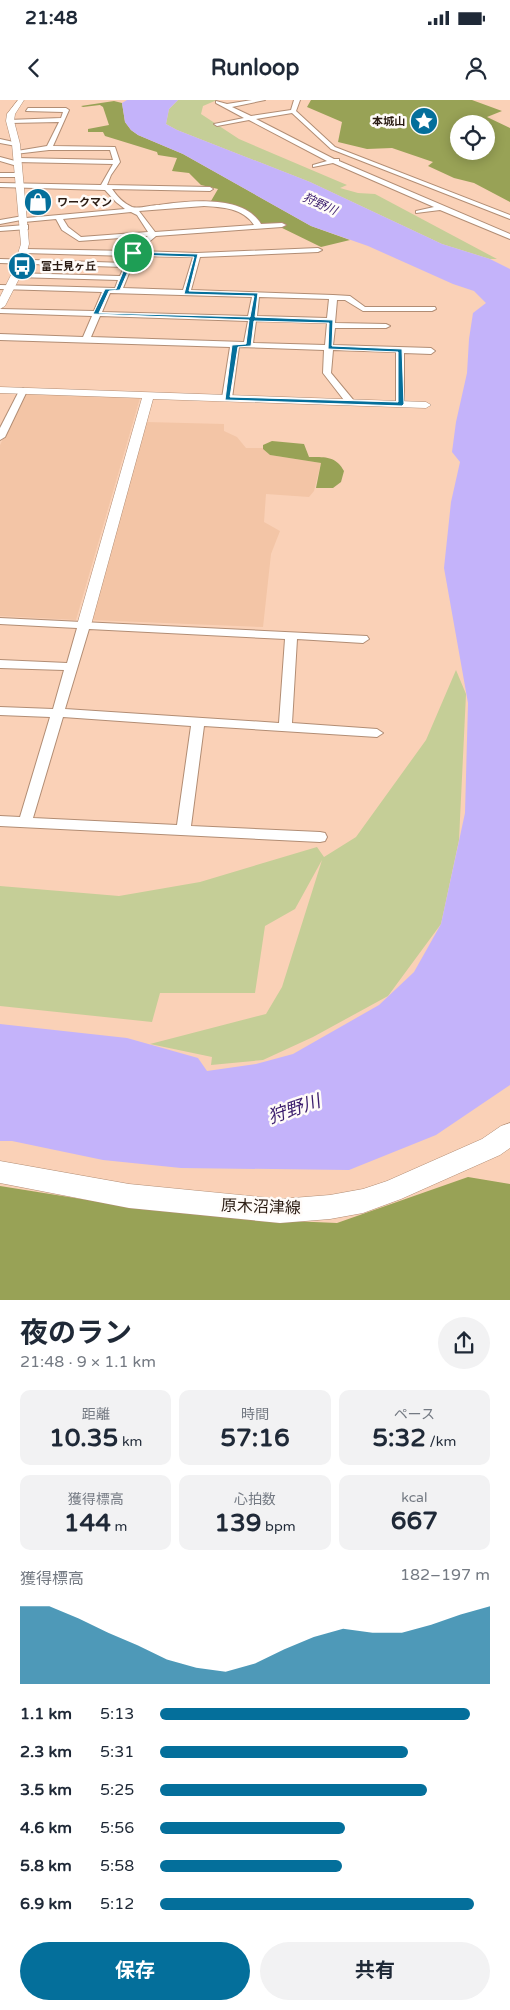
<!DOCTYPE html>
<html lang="ja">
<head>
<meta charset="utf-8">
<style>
	:root { --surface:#fff; --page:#f2f2f3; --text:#1f2937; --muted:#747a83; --accent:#046f9b }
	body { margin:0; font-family:"Varela Round","Noto Sans JP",sans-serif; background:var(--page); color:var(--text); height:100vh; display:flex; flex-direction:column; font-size:19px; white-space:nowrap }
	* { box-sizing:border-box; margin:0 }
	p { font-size:16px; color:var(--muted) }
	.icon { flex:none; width:28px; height:28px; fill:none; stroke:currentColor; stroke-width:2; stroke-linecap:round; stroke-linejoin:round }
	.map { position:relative; height:1200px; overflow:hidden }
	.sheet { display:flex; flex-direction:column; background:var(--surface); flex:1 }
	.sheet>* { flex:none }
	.controls { position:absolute; left:450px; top:15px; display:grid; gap:10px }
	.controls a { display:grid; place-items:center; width:45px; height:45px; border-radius:50%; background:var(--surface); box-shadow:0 2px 12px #0003; font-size:25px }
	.pin { position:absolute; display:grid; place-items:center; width:42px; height:42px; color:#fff; margin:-21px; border:2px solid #fff; border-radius:50%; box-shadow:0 1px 5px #0007 }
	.round { display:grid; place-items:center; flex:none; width:52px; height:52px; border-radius:26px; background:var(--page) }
	.overview { display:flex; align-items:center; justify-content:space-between; height:85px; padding:0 20px }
	h1 { font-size:28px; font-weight:700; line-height:38px }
	.metrics { display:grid; grid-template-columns:repeat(3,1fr); gap:8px; height:85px; padding:5px 20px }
	.metrics div { display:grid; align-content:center; border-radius:10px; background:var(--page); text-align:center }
	.metrics b { font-size:25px; font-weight:700 }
	.metrics small { font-size:14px; font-weight:400 }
	.metrics p { font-size:14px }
	.chart { height:140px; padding:10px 20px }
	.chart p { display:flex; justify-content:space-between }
	.chart svg { width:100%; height:90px; margin-top:5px; fill:var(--accent); opacity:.7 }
	.action { display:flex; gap:10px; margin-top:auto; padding:10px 20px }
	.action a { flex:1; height:58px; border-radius:30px; background:var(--accent); color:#fff; font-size:20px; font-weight:700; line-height:58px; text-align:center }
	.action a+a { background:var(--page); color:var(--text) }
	ul { padding:0 20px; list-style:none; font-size:16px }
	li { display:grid; grid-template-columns:80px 60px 1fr; align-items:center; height:38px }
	li i { height:12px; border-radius:6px; background:var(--accent) }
	.status { display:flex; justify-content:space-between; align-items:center; height:35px; padding:0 25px; background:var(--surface); direction:ltr }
	.status svg { height:14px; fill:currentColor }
	header { display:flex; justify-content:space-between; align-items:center; height:65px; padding:0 20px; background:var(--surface); font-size:22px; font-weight:700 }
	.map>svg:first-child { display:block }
</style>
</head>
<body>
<div class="status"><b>21:48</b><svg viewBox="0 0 49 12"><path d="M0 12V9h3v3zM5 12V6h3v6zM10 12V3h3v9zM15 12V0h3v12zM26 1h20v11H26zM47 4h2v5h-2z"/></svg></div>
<header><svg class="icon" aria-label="back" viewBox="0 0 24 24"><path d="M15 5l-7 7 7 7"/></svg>Runloop<svg class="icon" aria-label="person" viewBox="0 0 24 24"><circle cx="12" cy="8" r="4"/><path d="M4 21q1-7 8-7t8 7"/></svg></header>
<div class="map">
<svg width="510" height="1200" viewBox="0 0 510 1200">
	<rect width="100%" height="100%" fill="#fad1b7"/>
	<g fill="#f3c5a6">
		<polygon points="24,294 140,298 76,520 0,516 0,345"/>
		<polygon points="146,322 224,324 224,331 237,337 246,348 262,348 270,355 321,363 314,391 309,397 266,394 264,422 280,431 271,454 263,527 91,520"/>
	</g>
	<g fill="#c5ce97">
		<polygon points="178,0 217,0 203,6 201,14 239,39 347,85 340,88 358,93 375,94 497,159 490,159 442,144 310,82 177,30 166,24 169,9"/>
		<polygon points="456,570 466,594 459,740 441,824 388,896 313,937 263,960 211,965 212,957 150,944 266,914 282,887 322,760 295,809 265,826 255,893 160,893 152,922 0,906 0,786 119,796 200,782 317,747 324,757 356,737 426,640"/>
	</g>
	<g fill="#98a256" fill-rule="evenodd">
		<path d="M311 0H472L502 11 487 17 510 28V102L474 83 454 78 428 66 433 62 392 48 367 49 338 42 342 22 307 7ZM459 24H486V51H459Z"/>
		<polygon points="114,1 122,3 125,22 131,30 138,35 183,54 311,126 350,140 321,147 276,125 259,124 250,113 211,101 218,89 201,85 189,73 172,71 177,58 158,55 157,52 105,36 103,32 88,32 88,29 109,25 103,7 100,5 83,7 81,6"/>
		<path d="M272 341 304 344 309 357C325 357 336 356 344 371L341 382 333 388H316L321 363 270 355 263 349V345Z"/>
		<polygon points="468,1077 510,1084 510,1200 0,1200 0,1086 119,1105 267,1120 337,1123"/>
	</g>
	<polygon fill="#c4b3fa" points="127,0 178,0 169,9 166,24 177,30 310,82 442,144 490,159 510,169 510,985 436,1035 349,1070 181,1068 103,1060 12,1041 0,1041 0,924 127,938 198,958 207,971 256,964 293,954 379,905 414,872 441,824 465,713 468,603 444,468 451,402 460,362 452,352 456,322 467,273 469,239 473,213 486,203 474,191 453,184 368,146 311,126 183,54 138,35 131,30 125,22 122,3"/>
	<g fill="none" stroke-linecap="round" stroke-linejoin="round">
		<defs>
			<g id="minor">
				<polygon points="252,0 265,0 232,7 251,16 291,10 294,0 300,0 296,11 335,47 510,115 510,119 331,49 292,13 256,19 334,59 339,59 339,61 510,134 510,139 440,110 416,113 416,111 434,107 333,63 313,67 313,65 327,61 249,20 217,26 214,24 244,18 216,3 216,1 227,4"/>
				<path d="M28 8H66L69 10 53 46 115 47 120 62 111 75 107 85 210 87 213 89 210 91 112 89C117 96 123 103 132 107 139 109 151 105 159 105 188 101 243 94 261 124L282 123 286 125 282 127 156 136 138 151 197 153 318 148 322 150 318 152 200 157 191 190 333 195 350 196 365 207H435L436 209 432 211H363L345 200H337L335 223 386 224 390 226 386 228H335L333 245 431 248 435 251 431 254 404 253V306H398L396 304V252L333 250 331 273 355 302 350 305 347 304 323 273 324 250 239 247 232 298 227 301 222 298 230 247 0 240V234L83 237 92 216 0 213V209L94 211 102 192 0 189V185L115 188 118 180 16 177 12 175 13 173 120 176 124 167 0 163V159L126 163 129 156 24 153 20 151 24 149 130 151 132 147 148 136 79 141 62 130 56 119 24 122 21 120 0 124V120L23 116 26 118 125 109 116 102 105 90 0 87V83L101 85 113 64 16 62 20 64 17 66 0 61V57L15 61V59L17 58 113 60 110 50H49L15 54 14 53 17 51 47 46 59 22 10 23 8 20 61 18 63 12 26 11ZM204 106C222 107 243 108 254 125L155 132 139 111ZM131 112 137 115 148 132 81 137 68 127 63 119ZM136 156 193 157 183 190 123 188ZM110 193 252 197 248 216 102 212ZM259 197 329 199 327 218 257 216ZM100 216 248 221 244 242 91 237ZM256 221 327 223 325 245 253 243Z"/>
				<polygon points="0,39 18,43 19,44 16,46 0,43"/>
				<polygon points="0,73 18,73 21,75 18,77 0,77"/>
				<polygon points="25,125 28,125 28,129 0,131 0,127"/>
				<polygon points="23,288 27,291 5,337 0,340 0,328 19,291"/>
				<path d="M0 518 367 536 369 539 363 543 297 539 292 623 377 629 383 633 377 637 204 626 191 726 320 732 325 733 327 737 325 741 320 742 0 726V716L20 717 50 617 0 615V607L53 609 64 570 0 568V560L67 563 77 528 0 524ZM89 529 285 539 279 623 65 609ZM63 617 191 626 177 725 33 718Z"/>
			</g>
			<g id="tertiary">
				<polygon points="18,0 24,0 15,14 14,21 20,44 29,144 21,175 5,206 0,209 0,197 11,175 21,144 12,44 6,21 7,14"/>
				<polygon points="0,287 426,302 431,305 426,308 153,299 91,525 84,529 77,525 142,298 0,293"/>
			</g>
			<polygon id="secondary" points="510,1023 510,1048 500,1055 401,1099 363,1113 330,1119 280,1123 129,1108 0,1083 0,1061 129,1084 280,1099 330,1095 363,1089 387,1081 482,1039 501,1026"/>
		</defs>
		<use href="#minor" stroke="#b28d74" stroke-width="2"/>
		<use href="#tertiary" stroke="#b28d74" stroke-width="1"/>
		<use href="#secondary" stroke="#b28d74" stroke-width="1"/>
		<use href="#minor" fill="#fff" fill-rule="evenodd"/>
		<use href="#tertiary" fill="#fff" fill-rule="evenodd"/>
		<use href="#secondary" fill="#fff" fill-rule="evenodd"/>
	</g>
	<path fill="#046f9b" stroke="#fff" fill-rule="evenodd" d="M131 152 198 154 189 191 258 193 255 217 333 220 332 246 402 249 404 304 402 306 225 300 232 245 246 244 249 220 93 214 105 189H116ZM135 155 194 157 184 194 254 196 250 217 99 213 109 191 120 190ZM254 221 329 223 328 249 398 252V302L230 297 238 247 251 246Z"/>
	<defs>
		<symbol id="sight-disc" viewBox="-11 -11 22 22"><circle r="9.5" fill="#046f9b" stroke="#fffbf8"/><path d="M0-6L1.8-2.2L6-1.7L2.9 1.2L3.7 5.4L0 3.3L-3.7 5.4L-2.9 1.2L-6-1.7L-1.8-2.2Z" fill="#fff"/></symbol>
		<symbol id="shop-disc" viewBox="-11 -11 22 22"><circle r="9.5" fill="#046f9b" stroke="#fffbf8"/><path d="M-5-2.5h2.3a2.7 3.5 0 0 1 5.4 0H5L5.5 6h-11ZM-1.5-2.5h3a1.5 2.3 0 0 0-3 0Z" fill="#fff"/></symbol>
		<symbol id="bus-disc" viewBox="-11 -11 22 22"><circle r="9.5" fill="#046f9b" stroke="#fffbf8"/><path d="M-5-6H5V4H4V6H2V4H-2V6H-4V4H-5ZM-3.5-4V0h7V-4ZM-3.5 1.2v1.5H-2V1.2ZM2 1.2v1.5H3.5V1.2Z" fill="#fff"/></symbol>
	</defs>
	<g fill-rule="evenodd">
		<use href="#sight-disc" x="408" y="5" width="32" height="32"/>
		<use href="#shop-disc" x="22" y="86" width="32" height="32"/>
		<use href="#bus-disc" x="6" y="150" width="32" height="32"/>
	</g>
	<g text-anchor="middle" stroke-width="5" stroke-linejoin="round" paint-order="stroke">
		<g font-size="11" font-weight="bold" fill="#2a1b12" stroke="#fffbf8" text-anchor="start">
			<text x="405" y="25" text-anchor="end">本城山</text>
			<text x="57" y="106">ワークマン</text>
			<text x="41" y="170">富士見ヶ丘</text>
		</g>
		<g font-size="12" font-style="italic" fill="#3a1c6c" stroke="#fffbf8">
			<text transform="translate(320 104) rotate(24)" y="4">狩野川</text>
		</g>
		<g font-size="16" fill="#2a1b12" stroke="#fffbf8">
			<text transform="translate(261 1106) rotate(2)" y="6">原木沼津線</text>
		</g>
		<g font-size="18" font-style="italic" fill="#3a1c6c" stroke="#fffbf8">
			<text transform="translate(294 1009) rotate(-19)" y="6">狩野川</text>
		</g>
	</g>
</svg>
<div class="controls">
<a><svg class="icon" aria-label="locate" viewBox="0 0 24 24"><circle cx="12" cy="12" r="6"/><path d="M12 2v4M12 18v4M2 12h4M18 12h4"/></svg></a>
</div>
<div class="pin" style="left:133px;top:153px;background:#1e9e55"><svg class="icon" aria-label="arrive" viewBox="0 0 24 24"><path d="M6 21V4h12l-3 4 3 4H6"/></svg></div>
</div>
<section class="sheet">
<div class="overview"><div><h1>夜のラン</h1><p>21:48 · 9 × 1.1 km</p></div><a class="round"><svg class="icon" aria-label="share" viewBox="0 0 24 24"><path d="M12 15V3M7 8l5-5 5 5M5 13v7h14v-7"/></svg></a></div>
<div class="metrics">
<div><p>距離</p><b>10.35<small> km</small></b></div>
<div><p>時間</p><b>57:16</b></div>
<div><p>ペース</p><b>5:32<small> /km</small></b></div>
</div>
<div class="metrics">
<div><p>獲得標高</p><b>144<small> m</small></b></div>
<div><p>心拍数</p><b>139<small> bpm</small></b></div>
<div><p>kcal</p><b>667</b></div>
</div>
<div class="chart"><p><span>獲得標高</span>182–197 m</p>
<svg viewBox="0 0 160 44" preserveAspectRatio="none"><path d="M0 44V6L10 6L20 12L30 19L40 25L50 32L60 36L70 38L80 34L90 27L100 21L110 17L120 19L130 19L140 15L150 10L160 6V44z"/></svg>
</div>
<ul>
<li><b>1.1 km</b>5:13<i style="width:94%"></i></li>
<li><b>2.3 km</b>5:31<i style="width:75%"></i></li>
<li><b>3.5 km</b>5:25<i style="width:81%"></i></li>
<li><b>4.6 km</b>5:56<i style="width:56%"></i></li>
<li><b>5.8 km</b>5:58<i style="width:55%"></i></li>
<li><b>6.9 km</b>5:12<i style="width:95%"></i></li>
</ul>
<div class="action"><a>保存</a><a>共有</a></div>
</section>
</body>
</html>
